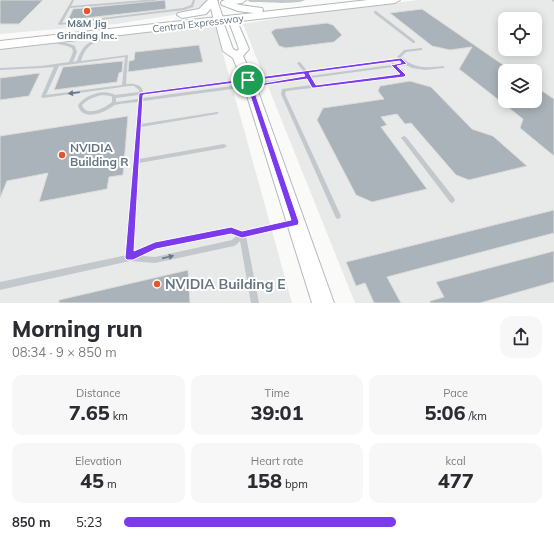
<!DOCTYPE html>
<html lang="en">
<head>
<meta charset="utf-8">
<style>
	:root { --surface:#fff; --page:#f7f7f7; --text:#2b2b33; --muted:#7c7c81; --accent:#7c3aed }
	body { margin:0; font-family:Mulish,sans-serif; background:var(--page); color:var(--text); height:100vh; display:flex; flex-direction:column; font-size:15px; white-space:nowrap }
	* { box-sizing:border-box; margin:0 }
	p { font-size:13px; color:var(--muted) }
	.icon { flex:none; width:22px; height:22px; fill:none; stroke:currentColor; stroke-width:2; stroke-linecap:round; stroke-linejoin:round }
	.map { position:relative; height:303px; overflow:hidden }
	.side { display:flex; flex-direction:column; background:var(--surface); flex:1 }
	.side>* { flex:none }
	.controls { position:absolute; left:498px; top:12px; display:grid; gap:8px }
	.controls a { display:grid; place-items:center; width:44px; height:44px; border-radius:8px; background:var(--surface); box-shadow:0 2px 10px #0003; font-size:20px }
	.pin { position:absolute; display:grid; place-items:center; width:34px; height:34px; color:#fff; margin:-17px; border:2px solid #fff; border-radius:50%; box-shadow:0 1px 4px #0007 }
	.round { display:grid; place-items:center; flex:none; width:42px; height:42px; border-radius:12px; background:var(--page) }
	.overview { display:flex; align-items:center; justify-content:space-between; height:68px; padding:0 12px }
	h1 { font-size:22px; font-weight:800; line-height:30px }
	.stats { display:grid; grid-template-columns:repeat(3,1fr); gap:6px; height:68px; padding:4px 12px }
	.stats div { display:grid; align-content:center; border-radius:10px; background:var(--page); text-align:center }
	.stats b { font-size:20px; font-weight:800 }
	.stats small { font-size:11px; font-weight:400 }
	.stats p { font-size:11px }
	ul { padding:0 12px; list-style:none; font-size:13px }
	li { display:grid; grid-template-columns:64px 48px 1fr; align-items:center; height:30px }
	li i { height:10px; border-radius:5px; background:var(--accent) }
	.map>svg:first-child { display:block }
</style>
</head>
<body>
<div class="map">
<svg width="554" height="303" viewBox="0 0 554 303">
	<rect width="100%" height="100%" fill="#fafaf8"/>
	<g fill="#e8e9e9" fill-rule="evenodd">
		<polygon points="0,0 207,0 205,10 116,24 0,34"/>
		<path d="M419 0H554V303H355L243 24 328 10ZM505 19H535V49H505ZM505 71H535V101H505Z"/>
		<polygon points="215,25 292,303 0,303 0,49"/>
	</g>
	<g fill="#aab3b9" stroke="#dcdcda">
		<polygon points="0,0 43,0 19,24 0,24"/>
		<polygon points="165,0 166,9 68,20 73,9"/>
		<polygon points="422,9 512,71 505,71 505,101 535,101 535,86 554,99 554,156 520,128 523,119 459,69 472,47 450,50 432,46 390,13"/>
		<polygon points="327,23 333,25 342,35 334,42 286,48 279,46 271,32 275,29"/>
		<polygon points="199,45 203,62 128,72 129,61 134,60 135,52"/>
		<polygon points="123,61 122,72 119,73 117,82 54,90 63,67"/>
		<polygon points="40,73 29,96 0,100 0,78"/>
		<polygon points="410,81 431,87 472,129 493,136 527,166 469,180 456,175 411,123 405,124 397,114 381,117 387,125 381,127 427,189 372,202 356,195 317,120 323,108 384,99 378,91 380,86"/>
		<polygon points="128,116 123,175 109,177 107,189 39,202 48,173 7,181 0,198 0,136"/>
		<polygon points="554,210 554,233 387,277 401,303 374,303 365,283 356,286 346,262"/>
		<polygon points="554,251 554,282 480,303 430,303 430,301 444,297 436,282"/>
		<polygon points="188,270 190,303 59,303 59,300"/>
	</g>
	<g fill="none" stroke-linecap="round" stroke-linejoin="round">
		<defs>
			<polygon id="secondary" points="232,16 236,19 249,49 243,56 254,80 334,303 312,303 242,80 233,58 223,51 215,21 219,18 222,19 233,49 237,51 239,49 228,19"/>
			<g id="primary">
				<polygon points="209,0 217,0 224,21 223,23 219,24 214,21"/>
				<polygon points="227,0 246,0 242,3 223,5 221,3 223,1"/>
			</g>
			<g id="highway">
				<polygon points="208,0 218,1 206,14 182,18 177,15 178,13 199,9"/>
				<polygon points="226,0 240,5 262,8 263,10 262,12 368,0 400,0 395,3 0,49 0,41 254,13 238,11 222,5 221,3 222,1"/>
			</g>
		</defs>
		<use href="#secondary" stroke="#b3babf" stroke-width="2"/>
		<use href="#primary" stroke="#b5babe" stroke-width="2"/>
		<use href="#highway" stroke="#b4b9bd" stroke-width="2"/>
		<g fill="#c3c8cc" fill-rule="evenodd">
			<polygon points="72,0 74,0 71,6 144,0 156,0 155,1 70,8 62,23 183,8 191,5 193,0 195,0 193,7 184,10 59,25 58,24"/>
			<polygon points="551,0 554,0 554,2"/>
			<polygon points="374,11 376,11 415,41 415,43 413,43 374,13"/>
			<path d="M114 33 117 34C100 44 88 38 81 61L128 55 126 84C133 83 142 84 143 92L303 71 297 63 299 62H300L307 71 399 59 397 57 404 50 421 48H422V50L406 52 401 57C415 69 426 68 443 66L445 67 443 68 425 70 412 68 406 65 398 66 406 75 404 76 316 87 314 88H312L286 91 285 94 341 216 340 218 338 219 336 218 335 216 281 94 282 89 311 85 307 79 143 101 141 124 217 112 219 113 217 114 141 127 139 159 224 144 227 146 224 148 139 163 134 252 155 242 231 227 242 231 294 220 296 221 297 223 296 225 294 226 246 236 259 303H251L240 241 236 245 234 246 155 263 130 261 0 290V282L127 255 138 102C131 103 122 103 115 105 113 106 110 108 107 110 97 115 81 119 78 105 85 95 104 88 115 95L139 92V90L134 86H129L43 98 41 97 54 67 41 68 0 70V68L41 66 69 62 73 52 72 48C65 44 55 45 48 40L50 39 70 44 75 46 77 52 73 62 77 61C84 39 95 41 114 33ZM125 57 122 85 46 95 59 66ZM401 61 403 63 395 64 393 63H392L391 65 310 76 309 73ZM393 67 401 74 315 85 311 78ZM305 74 306 76 143 98V95ZM102 95 111 96 112 97V102C105 108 86 118 82 105 88 99 94 97 102 95ZM138 95V99L116 102V98ZM231 233 237 235 232 240 155 257 142 256 156 248Z"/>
			<polygon points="404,136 406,137 454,198 455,200 454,202 452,203 450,202 402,139 401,138 402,137"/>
		</g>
		<path fill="#c3c8cc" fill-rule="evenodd" d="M247 0H305C297 5 262 2 250 2Z"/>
		<use href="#secondary" fill="#fff" fill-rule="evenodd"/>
		<use href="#primary" fill="#fff" fill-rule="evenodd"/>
		<use href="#highway" fill="#fff" fill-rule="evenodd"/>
	</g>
	<defs><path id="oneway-solid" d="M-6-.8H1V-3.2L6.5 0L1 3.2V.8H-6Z"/></defs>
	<g fill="#6a7a87">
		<use href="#oneway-solid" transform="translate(74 93) rotate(173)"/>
		<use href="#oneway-solid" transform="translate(168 257) rotate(-13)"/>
	</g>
	<path fill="#7c3aed" stroke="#fff" fill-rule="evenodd" d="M401 58 407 64 397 66 406 75 404 77 314 88H312L307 79 253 87 299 222 298 225 242 238 231 234 156 249 133 260H127L125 258 139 93ZM400 61 401 63 391 65 400 74 316 85 309 73ZM304 74 305 76 247 86 291 220 242 231 231 227 155 242 134 251 143 95Z"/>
	<g fill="#e4572e" stroke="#fff" stroke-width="1.5">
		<circle cx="87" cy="11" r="4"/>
		<circle cx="62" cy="155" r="4"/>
		<circle cx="157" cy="284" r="4"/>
	</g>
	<g text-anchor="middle" stroke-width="4" stroke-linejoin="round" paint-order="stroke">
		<g font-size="10" font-weight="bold" fill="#657683" stroke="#fff">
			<text x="87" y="27">M&amp;M Jig<tspan x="87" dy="12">Grinding Inc.</tspan></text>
		</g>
		<g font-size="10" fill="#657683" stroke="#fff">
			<text transform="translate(198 23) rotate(-7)" y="4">Central Expressway</text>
		</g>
		<g font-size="12" font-weight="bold" fill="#657683" stroke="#fff" text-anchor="start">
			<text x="70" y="152">NVIDIA<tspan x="70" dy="14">Building R</tspan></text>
		</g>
		<g font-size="14" font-weight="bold" fill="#657683" stroke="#fff" text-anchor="start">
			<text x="165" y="289">NVIDIA Building E</text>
		</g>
	</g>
</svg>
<div class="controls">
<a><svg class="icon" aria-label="locate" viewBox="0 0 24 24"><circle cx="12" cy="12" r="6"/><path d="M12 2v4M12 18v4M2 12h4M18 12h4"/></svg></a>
<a><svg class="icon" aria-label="layers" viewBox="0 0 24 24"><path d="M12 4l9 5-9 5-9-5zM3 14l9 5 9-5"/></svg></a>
</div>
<div class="pin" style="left:248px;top:80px;background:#1e9e55"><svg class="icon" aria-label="arrive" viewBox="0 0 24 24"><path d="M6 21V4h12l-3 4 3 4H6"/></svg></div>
</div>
<section class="side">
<div class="overview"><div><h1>Morning run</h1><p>08:34 · 9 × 850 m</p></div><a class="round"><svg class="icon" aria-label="share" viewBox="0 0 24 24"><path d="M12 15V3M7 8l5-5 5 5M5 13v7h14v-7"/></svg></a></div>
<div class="stats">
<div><p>Distance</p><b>7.65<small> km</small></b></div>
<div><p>Time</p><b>39:01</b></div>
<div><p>Pace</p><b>5:06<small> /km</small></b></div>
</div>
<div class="stats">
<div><p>Elevation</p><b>45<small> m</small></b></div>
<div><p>Heart rate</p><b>158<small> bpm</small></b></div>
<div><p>kcal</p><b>477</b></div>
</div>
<ul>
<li><b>850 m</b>5:23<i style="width:65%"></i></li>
</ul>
</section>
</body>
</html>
